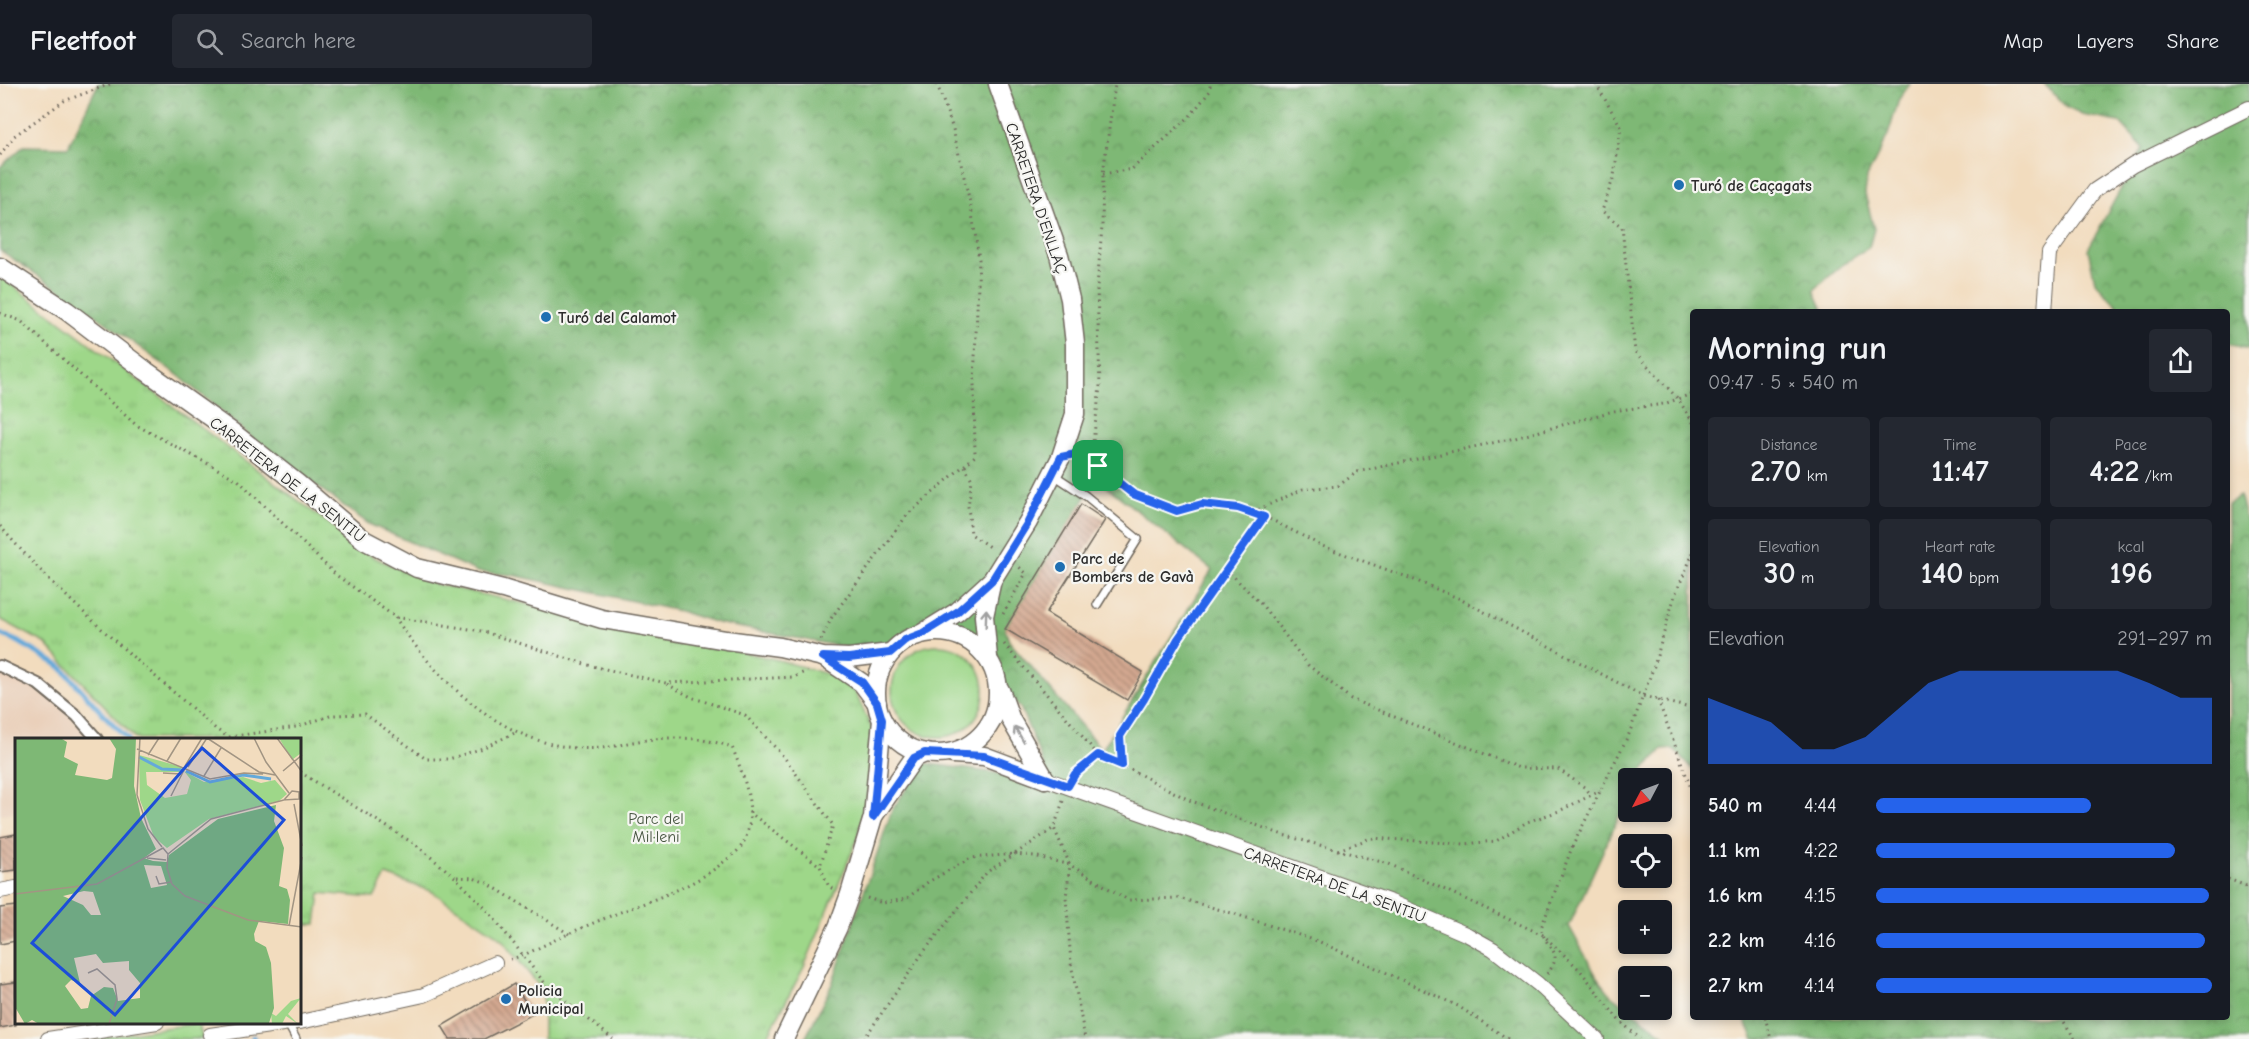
<!DOCTYPE html>
<html lang="en">
<head>
<meta charset="utf-8">
<style>
	:root { --surface:#171b24; --page:#242831; --text:#f1f3f6; --muted:#9ea1a6; --line:#363941; --accent:#2563eb }
	body { margin:0; font-family:"Comic Neue",sans-serif; background:var(--page); color:var(--text); height:100vh; display:flex; flex-direction:column; font-size:22px; white-space:nowrap }
	* { box-sizing:border-box; margin:0 }
	p { font-size:20px; color:var(--muted) }
	.icon { flex:none; width:33px; height:33px; fill:none; stroke:currentColor; stroke-width:2; stroke-linecap:round; stroke-linejoin:round }
	.map { position:relative; flex:1; overflow:hidden }
	.details { position:absolute; left:1690px; top:225px; width:540px; height:711px; display:flex; flex-direction:column; background:var(--surface); border-radius:6px; box-shadow:0 3px 9px #0003 }
	.details>* { flex:none }
	.needle { width:39px; rotate:229deg }
	.tools { position:absolute; left:1618px; top:684px; display:grid; gap:12px }
	.tools a { display:grid; place-items:center; width:54px; height:54px; border-radius:6px; background:var(--surface); box-shadow:0 3px 9px #0003; font-size:30px }
	.pin { position:absolute; display:grid; place-items:center; width:51px; height:51px; color:#fff; margin:-26px; border-radius:12px; box-shadow:0 3px 9px #0006 }
	.round { display:grid; place-items:center; flex:none; width:63px; height:63px; border-radius:6px; background:var(--page) }
	.overview { display:flex; align-items:center; justify-content:space-between; height:102px; padding:0 18px }
	h1 { font-size:33px; font-weight:700; line-height:45px }
	.figures { display:grid; grid-template-columns:repeat(3,1fr); gap:9px; height:102px; padding:6px 18px }
	.figures div { display:grid; align-content:center; border-radius:6px; background:var(--page); text-align:center }
	.figures b { font-size:30px; font-weight:700 }
	.figures small { font-size:16px; font-weight:400 }
	.figures p { font-size:16px }
	.chart { height:168px; padding:12px 18px }
	.chart p { display:flex; justify-content:space-between }
	.chart svg { width:100%; height:108px; margin-top:6px; fill:var(--accent); opacity:.7 }
	ul { padding:0 18px; list-style:none; font-size:20px }
	li { display:grid; grid-template-columns:96px 72px 1fr; align-items:center; height:45px }
	li i { height:15px; border-radius:8px; background:var(--accent) }
	header { display:flex; align-items:center; gap:36px; box-sizing:border-box; height:84px; padding:0 30px; background:var(--surface); border-bottom:2px solid var(--line) }
	header strong { font-size:28px }
	nav { display:flex; gap:33px; margin-inline-start:auto; font-size:21px }
	.search { width:420px; height:54px; background:var(--page); display:flex; align-items:center; gap:15px; box-sizing:border-box; padding:0 21px; border-radius:6px; color:var(--muted); font-size:22px }
	.map>svg:first-child { display:block }
</style>
</head>
<body>
<header>
<strong>Fleetfoot</strong>
<div class="search"><svg class="icon" aria-label="search" viewBox="0 0 24 24"><circle cx="10" cy="10" r="6"/><path d="M15 15l6 6"/></svg>Search here</div>
<nav><a>Map</a><a>Layers</a><a>Share</a></nav>
</header>
<div class="map">
<svg width="2249" height="955" viewBox="0 0 2249 955">
	<defs>
		<pattern id="grass-tufts" width="24" height="20" patternUnits="userSpaceOnUse" patternTransform="scale(1.5)"><rect width="24" height="20" fill="#9ed789"/><path d="M3 7l-1-3M5 7V3M7 7l1-3M15 17l-1-3M17 17v-4M19 17l1-3" fill="none" stroke="#88b976"/></pattern>
		<pattern id="forest-crowns" width="20" height="18" patternUnits="userSpaceOnUse" patternTransform="scale(1.5)"><rect width="20" height="18" fill="#7eb875"/><path d="M2 6a3 3 0 1 1 6 0M12 15a3 3 0 1 1 6 0" fill="none" stroke="#679660"/></pattern>
		<pattern id="building-back-hatch" width="6" height="6" patternUnits="userSpaceOnUse" patternTransform="scale(1.5)"><rect width="6" height="6" fill="#d3a890"/><path d="M-1 5l2 2M0 0l6 6M5-1l2 2" fill="none" stroke="#ab8976"/></pattern>
	</defs>
	<rect width="100%" height="100%" fill="#f6f6f2"/>
	<filter id="ink" filterUnits="userSpaceOnUse"><feTurbulence type="fractalNoise" baseFrequency=".0167" numOctaves="2"/><feDisplacementMap in="SourceGraphic" scale="12" xChannelSelector="R" yChannelSelector="G"/><feConvolveMatrix kernelMatrix="1 2 1 2 8 2 1 2 1" color-interpolation-filters="sRGB"/></filter>
	<filter id="wash" filterUnits="userSpaceOnUse"><feTurbulence type="fractalNoise" baseFrequency=".008" numOctaves="4" result="noise"/><feDisplacementMap in="SourceGraphic" scale="24" xChannelSelector="R" yChannelSelector="G"/><feGaussianBlur stdDeviation="1.35" result="paint"/><feColorMatrix in="noise" values="0 0 0 0 0 0 0 0 0 0 0 0 0 0 0 0 0 1.4 0 .05"/><feComposite in="paint" operator="in"/></filter>
	<g filter="url(#wash)">
		<rect width="100%" height="100%" fill="#f2dcbe"/>
		<polygon fill="#e9ceb7" points="0,587 17,593 55,616 91,655 16,655 16,728 0,731"/>
		<g fill="url(#grass-tufts)" stroke="#64815a" stroke-width="1.5">
			<polygon points="0,192 373,473 431,499 778,576 831,591 854,606 872,645 873,687 857,756 804,883 766,955 543,955 543,907 500,853 431,807 386,791 374,814 320,809 316,840 300,840 300,655 136,655 45,559 0,535"/>
			<polygon points="198,939 203,955 89,955"/>
		</g>
		<g fill="url(#forest-crowns)" stroke="#547250" stroke-width="1.5" fill-rule="evenodd">
			<path d="M98 0H1910L1899 15 1888 51 1867 93 1865 110 1874 145 1869 163 1841 182 1814 206 1824 228H1694L1693 686 1674 665 1662 666 1636 694H1629V710L1569 842 1597 893 1612 912 1670 955H805L832 900 892 726 924 679 996 689 1053 704 1021 625 948 529 889 558 849 564 717 539 679 527 513 491 478 488 369 440 263 363 179 292 76 217 0 166V83L24 62 68 63ZM1097 395 1212 486 1102 666 1009 557 1005 545Z"/>
			<polygon points="2044,0 2249,0 2249,265 2228,260 2228,228 2123,228 2095,198 2088,165 2143,64 2119,38 2082,31 2067,24"/>
			<polygon points="2239,412 2249,445 2249,955 1754,955 1744,933 2228,933 2228,419"/>
		</g>
		<circle fill="#9ed789" stroke="#64815a" stroke-width="1.5" cx="938" cy="607" r="46"/>
		<g fill="none" stroke-linecap="round" stroke-linejoin="round">
			<g stroke="#64a9da" stroke-width="5">
				<polyline points="0,550 19,558 61,583 101,628 128,655"/>
				<polyline points="253,953 254,955"/>
			</g>
		</g>
		<g id="blocks">
			<g fill="url(#building-back-hatch)">
				<polygon points="1081,420 1105,436 1046,529 1143,588 1127,616 1005,545"/>
				<polygon points="16,750 16,786 0,788 0,753"/>
				<polygon points="16,822 16,857 0,860 0,824"/>
				<polygon points="16,898 16,941 0,944 0,900"/>
				<polygon points="514,900 533,930 484,955 450,955 442,942"/>
			</g>
		</g>
	</g>
	<g filter="url(#ink)">
		<use href="#blocks" fill-opacity="0" stroke="#71695e" stroke-width="1.5"/>
		<g fill="none" stroke-linecap="round" stroke-linejoin="round">
			<defs>
				<g id="service">
					<polyline points="1054,391 1086,412 1138,455 1097,521"/>
					<polyline points="288,940 296,955"/>
				</g>
				<polyline id="pedestrian" points="0,582 38,600 77,632 97,655"/>
				<g id="minor">
					<polyline points="2045,228 2049,169 2095,106 2133,81 2249,24"/>
					<polyline points="1045,695 1391,818 1468,851 1493,865 1538,900 1597,955"/>
					<polyline points="0,807 16,804"/>
					<polyline points="300,938 424,911 495,879"/>
					<polyline points="210,951 296,938"/>
					<polyline points="48,955 157,938"/>
				</g>
				<g id="tertiary">
					<polyline points="0,183 67,227 146,287 232,348 298,400 364,456 417,484 503,505 602,535 726,556 780,563 823,573 849,574 890,569"/>
					<circle cx="937" cy="609" r="61"/>
					<polyline points="923,549 957,528 992,496 1028,438 1061,373 1075,330 1075,260 1070,215 1059,171 998,0"/>
					<polyline points="988,573 984,532 992,496"/>
					<polyline points="825,574 862,599 877,619"/>
					<polyline points="1000,606 1011,636 1045,695"/>
					<polyline points="953,670 984,672 1045,695"/>
					<polyline points="874,731 914,674 925,669"/>
					<polyline points="784,955 838,843 850,810 873,733 882,636"/>
				</g>
			</defs>
			<use href="#service" stroke="#71695e" stroke-width="10"/>
			<use href="#pedestrian" stroke="#71695e" stroke-width="14"/>
			<use href="#minor" stroke="#71695e" stroke-width="16"/>
			<use href="#tertiary" stroke="#71695e" stroke-width="21"/>
			<g stroke="#71695e" stroke-width="3" stroke-dasharray="1.5 4.5" stroke-linecap="butt">
				<polyline points="1596,0 1621,43 1614,92 1602,127 1622,143 1635,268 1678,315 1694,340"/>
				<polyline points="0,71 14,52 64,17 110,0"/>
				<polyline points="1103,90 1132,85 1190,32 1210,7 1210,0"/>
				<polyline points="0,229 21,237 136,341 238,396 336,491 395,533 481,547 588,581 666,599 794,593 807,587"/>
				<polyline points="1080,369 1133,410 1177,427 1201,420 1238,424 1274,437 1322,462 1407,493 1458,514 1643,612 1694,625"/>
				<polyline points="1098,380 1093,358 1100,303 1097,203 1102,143 1103,90 1115,0"/>
				<polyline points="965,382 972,396 968,422 971,450 992,465"/>
				<polyline points="1253,428 1303,405 1338,402 1357,388 1515,354 1613,327 1664,320 1694,309"/>
				<path d="M0 442C64 517 143 581 217 646L231 655"/>
				<polyline points="1226,485 1262,521 1308,581 1351,615 1519,684 1558,685 1584,703 1590,711"/>
				<polyline points="1003,530 1026,489 1019,483"/>
				<path d="M395 533C441 604 519 676 610 663 618 662 625 659 633 658 666 652 699 652 732 663 744 692 761 735 740 764 737 768 731 772 726 776 693 805 644 818 603 835 576 846 550 858 524 871L508 876"/>
				<polyline points="821,556 832,533 907,431 975,372 974,299 979,175 971,123 953,45 937,0"/>
				<polyline points="1004,560 1098,671"/>
				<polyline points="667,600 691,613 745,631 784,673 833,741 820,782"/>
				<polyline points="1658,616 1694,712"/>
				<polyline points="229,653 296,643 333,631 365,630 426,675 449,675 480,665 517,648"/>
				<polyline points="1098,671 1112,676 1189,716 1283,751 1389,780 1543,851 1580,886 1618,935 1640,955"/>
				<polyline points="1122,681 1120,652 1145,615 1178,555 1264,433"/>
				<polyline points="300,688 416,761 455,793 489,828 547,902 613,955"/>
				<polyline points="1075,689 1098,671"/>
				<polyline points="1063,717 1054,744 1070,781 1066,813 1071,879 1085,955"/>
				<polyline points="749,728 820,782 829,803 834,805"/>
				<polyline points="1338,766 1371,754 1464,760 1496,757 1527,738 1559,727 1600,707"/>
				<polyline points="457,793 473,794 487,799 569,850"/>
				<polyline points="2228,795 2249,803"/>
				<polyline points="867,814 883,819 906,815 928,798 971,774 1015,770 1054,744"/>
				<path d="M1547 890C1566 866 1546 867 1541 844L1573 761 1629 650 1654 582 1675 511 1694 467"/>
				<polyline points="1765,933 1771,955"/>
				<polyline points="2061,933 2075,955"/>
				<polyline points="864,955 922,870 987,788 1015,770 1034,772 1070,781 1128,816 1179,814 1235,830 1320,858 1458,922 1508,955"/>
			</g>
			<use href="#service" stroke="#fff" stroke-width="7"/>
			<use href="#pedestrian" stroke="#fff" stroke-width="10"/>
			<use href="#minor" stroke="#fff" stroke-width="14"/>
			<use href="#tertiary" stroke="#fff" stroke-width="18"/>
		</g>
		<defs><path id="oneway-shaft" d="M-6 0H5M1.5-3L5.5 0L1.5 3" fill="none" stroke-width="1.6" stroke-linecap="round" stroke-linejoin="round" transform="scale(1.5)"/></defs>
		<g stroke="#a0a0a0">
			<use href="#oneway-shaft" transform="translate(986 534) rotate(-88)"/>
			<use href="#oneway-shaft" transform="translate(1019 650) rotate(-120)"/>
		</g>
	</g>
	<g fill="none" stroke-linecap="round" stroke-linejoin="round" filter="url(#ink)">
		<defs>
			<polygon id="route" points="1081,369 1133,410 1177,427 1202,420 1238,424 1264,433 1178,555 1144,615 1120,652 1122,681 1098,671 1075,690 1068,702 984,672 925,669 914,674 873,733 882,636 877,619 862,598 823,573 849,574 890,569 905,556 923,549 957,528 992,496 1028,438 1061,373"/>
		</defs>
		<use href="#route" stroke="#fff" stroke-width="12"/>
		<use href="#route" stroke="#2563eb" stroke-width="8"/>
	</g>
	<g fill="#1f6fb2" stroke="#f6f6f2" stroke-width="2">
		<circle cx="1679" cy="101" r="6"/>
		<circle cx="546" cy="233" r="6"/>
		<circle cx="1060" cy="483" r="6"/>
		<circle cx="506" cy="915" r="6"/>
	</g>
	<g text-anchor="middle" stroke-width="4.5" stroke-linejoin="round" paint-order="stroke">
		<g font-size="16" font-weight="bold" fill="#2b2b2b" stroke="#f6f6f2" text-anchor="start">
			<text x="1691" y="107">Turó de Caçagats</text>
			<text x="558" y="239">Turó del Calamot</text>
			<text x="1072" y="480">Parc de<tspan x="1072" dy="18">Bombers de Gavà</tspan></text>
			<text x="518" y="912">Policia<tspan x="518" dy="18">Municipal</tspan></text>
		</g>
		<g font-size="16" fill="#2b2b2b" stroke="#f6f6f2">
			<text transform="translate(1037 114) rotate(71)" y="6">CARRETERA D'ENLLAÇ</text>
			<text transform="translate(288 395) rotate(38)" y="6">CARRETERA DE LA SENTIU</text>
			<text transform="translate(1335 800) rotate(20)" y="6">CARRETERA DE LA SENTIU</text>
		</g>
		<g font-size="16" fill="#485642" stroke="#f6f6f2">
			<text x="656" y="740">Parc del<tspan x="656" dy="18">Mil·leni</tspan></text>
		</g>
	</g>
	<g transform="translate(15 654)">
		<rect width="286" height="286" fill="#f2dcbe"/>
		<path d="M124 17 167 29 165 34H131L132 47 150 60 172 56 176 42 169 33 189 44 228 39 246 45 260 42 272 56 264 63 194 81 152 110 139 99 125 62ZM286 260 273 276 283 286 271 278 267 286H257L256 275 261 278 276 263Z" fill="#9ed789"/>
		<path d="M0 0 47 1 52 4 49 19 63 26 60 37 92 42 97 40 101 11 94 0H121L119 48 126 80 141 111 129 120 138 123 152 124 154 117 203 81 261 67 259 83 269 110 264 148 272 151 275 162 273 186 244 183 239 196 240 203 251 209 256 225 259 270 254 285 24 286 17 282 10 286 0 269ZM129 127 146 128 152 147 136 150ZM69 153 78 154 86 177H76L68 167 48 158ZM81 216 88 225 114 223V232L125 245V260L103 263 98 250 89 249 76 258 73 270 66 271 50 248 56 242 65 245 59 220Z" fill="#7eb875" fill-rule="evenodd"/>
		<path d="M264 0H286V15L277 22Z" fill="#9ed789"/>
		<path fill="none" stroke="#64a9da" stroke-width="3" d="M124 19 147 31 167 32M171 33 195 44 228 37 256 41"/>
		<path fill="none" stroke="#a29583" stroke-width="1.5" d="M125 0 122 57 133 91 147 109M192 0 244 34 260 37M239 0 251 24 274 55M262 0 287 34M122 11 195 41 229 35 248 36M133 17 144 0M152 23 166 0M170 28 187 0M173 29 192 0M268 33 287 17M148 35 166 36M189 38 206 10M277 53 284 54V61L269 62ZM156 58 171 28M279 66 287 108M153 116 196 81 269 62M132 120 151 122M141 138 144 146 156 144M0 156 82 146 148 110 153 116 152 130 157 146 170 158 233 182 287 189M274 188 287 119M73 235 82 231 100 247 102 261 94 286"/>
		<path fill="#1d4ed8" fill-opacity="0.15" stroke="#1d4ed8" stroke-width="3" d="M187 10 269 82 100 277 17 205Z"/>
		<rect width="286" height="286" fill="none" stroke="#2b2b2b" stroke-width="3"/>
	</g>
</svg>
<div class="tools">
<a><svg class="needle" viewBox="-14 -14 28 28"><path d="M0-13l5 13h-10z" fill="#e53935"/><path d="M0 13l5-13h-10z" fill="#9ea1a6"/></svg></a>
<a><svg class="icon" aria-label="locate" viewBox="0 0 24 24"><circle cx="12" cy="12" r="6"/><path d="M12 2v4M12 18v4M2 12h4M18 12h4"/></svg></a>
<a>+</a>
<a>−</a>
</div>
<div class="pin" style="left:1098px;top:382px;background:#1e9e55"><svg class="icon" aria-label="arrive" viewBox="0 0 24 24"><path d="M6 21V4h12l-3 4 3 4H6"/></svg></div>
<section class="details">
<div class="overview"><div><h1>Morning run</h1><p>09:47 · 5 × 540 m</p></div><a class="round"><svg class="icon" aria-label="share" viewBox="0 0 24 24"><path d="M12 15V3M7 8l5-5 5 5M5 13v7h14v-7"/></svg></a></div>
<div class="figures">
<div><p>Distance</p><b>2.70<small> km</small></b></div>
<div><p>Time</p><b>11:47</b></div>
<div><p>Pace</p><b>4:22<small> /km</small></b></div>
</div>
<div class="figures">
<div><p>Elevation</p><b>30<small> m</small></b></div>
<div><p>Heart rate</p><b>140<small> bpm</small></b></div>
<div><p>kcal</p><b>196</b></div>
</div>
<div class="chart"><p><span>Elevation</span>291–297 m</p>
<svg viewBox="0 0 160 44" preserveAspectRatio="none"><path d="M0 44V17L10 22L20 27L30 38L40 38L50 33L60 22L70 11L80 6L90 6L100 6L110 6L120 6L130 6L140 11L150 17L160 17V44z"/></svg>
</div>
<ul>
<li><b>540 m</b>4:44<i style="width:64%"></i></li>
<li><b>1.1 km</b>4:22<i style="width:89%"></i></li>
<li><b>1.6 km</b>4:15<i style="width:99%"></i></li>
<li><b>2.2 km</b>4:16<i style="width:98%"></i></li>
<li><b>2.7 km</b>4:14<i style="width:100%"></i></li>
</ul>
</section>
</div>
</body>
</html>
